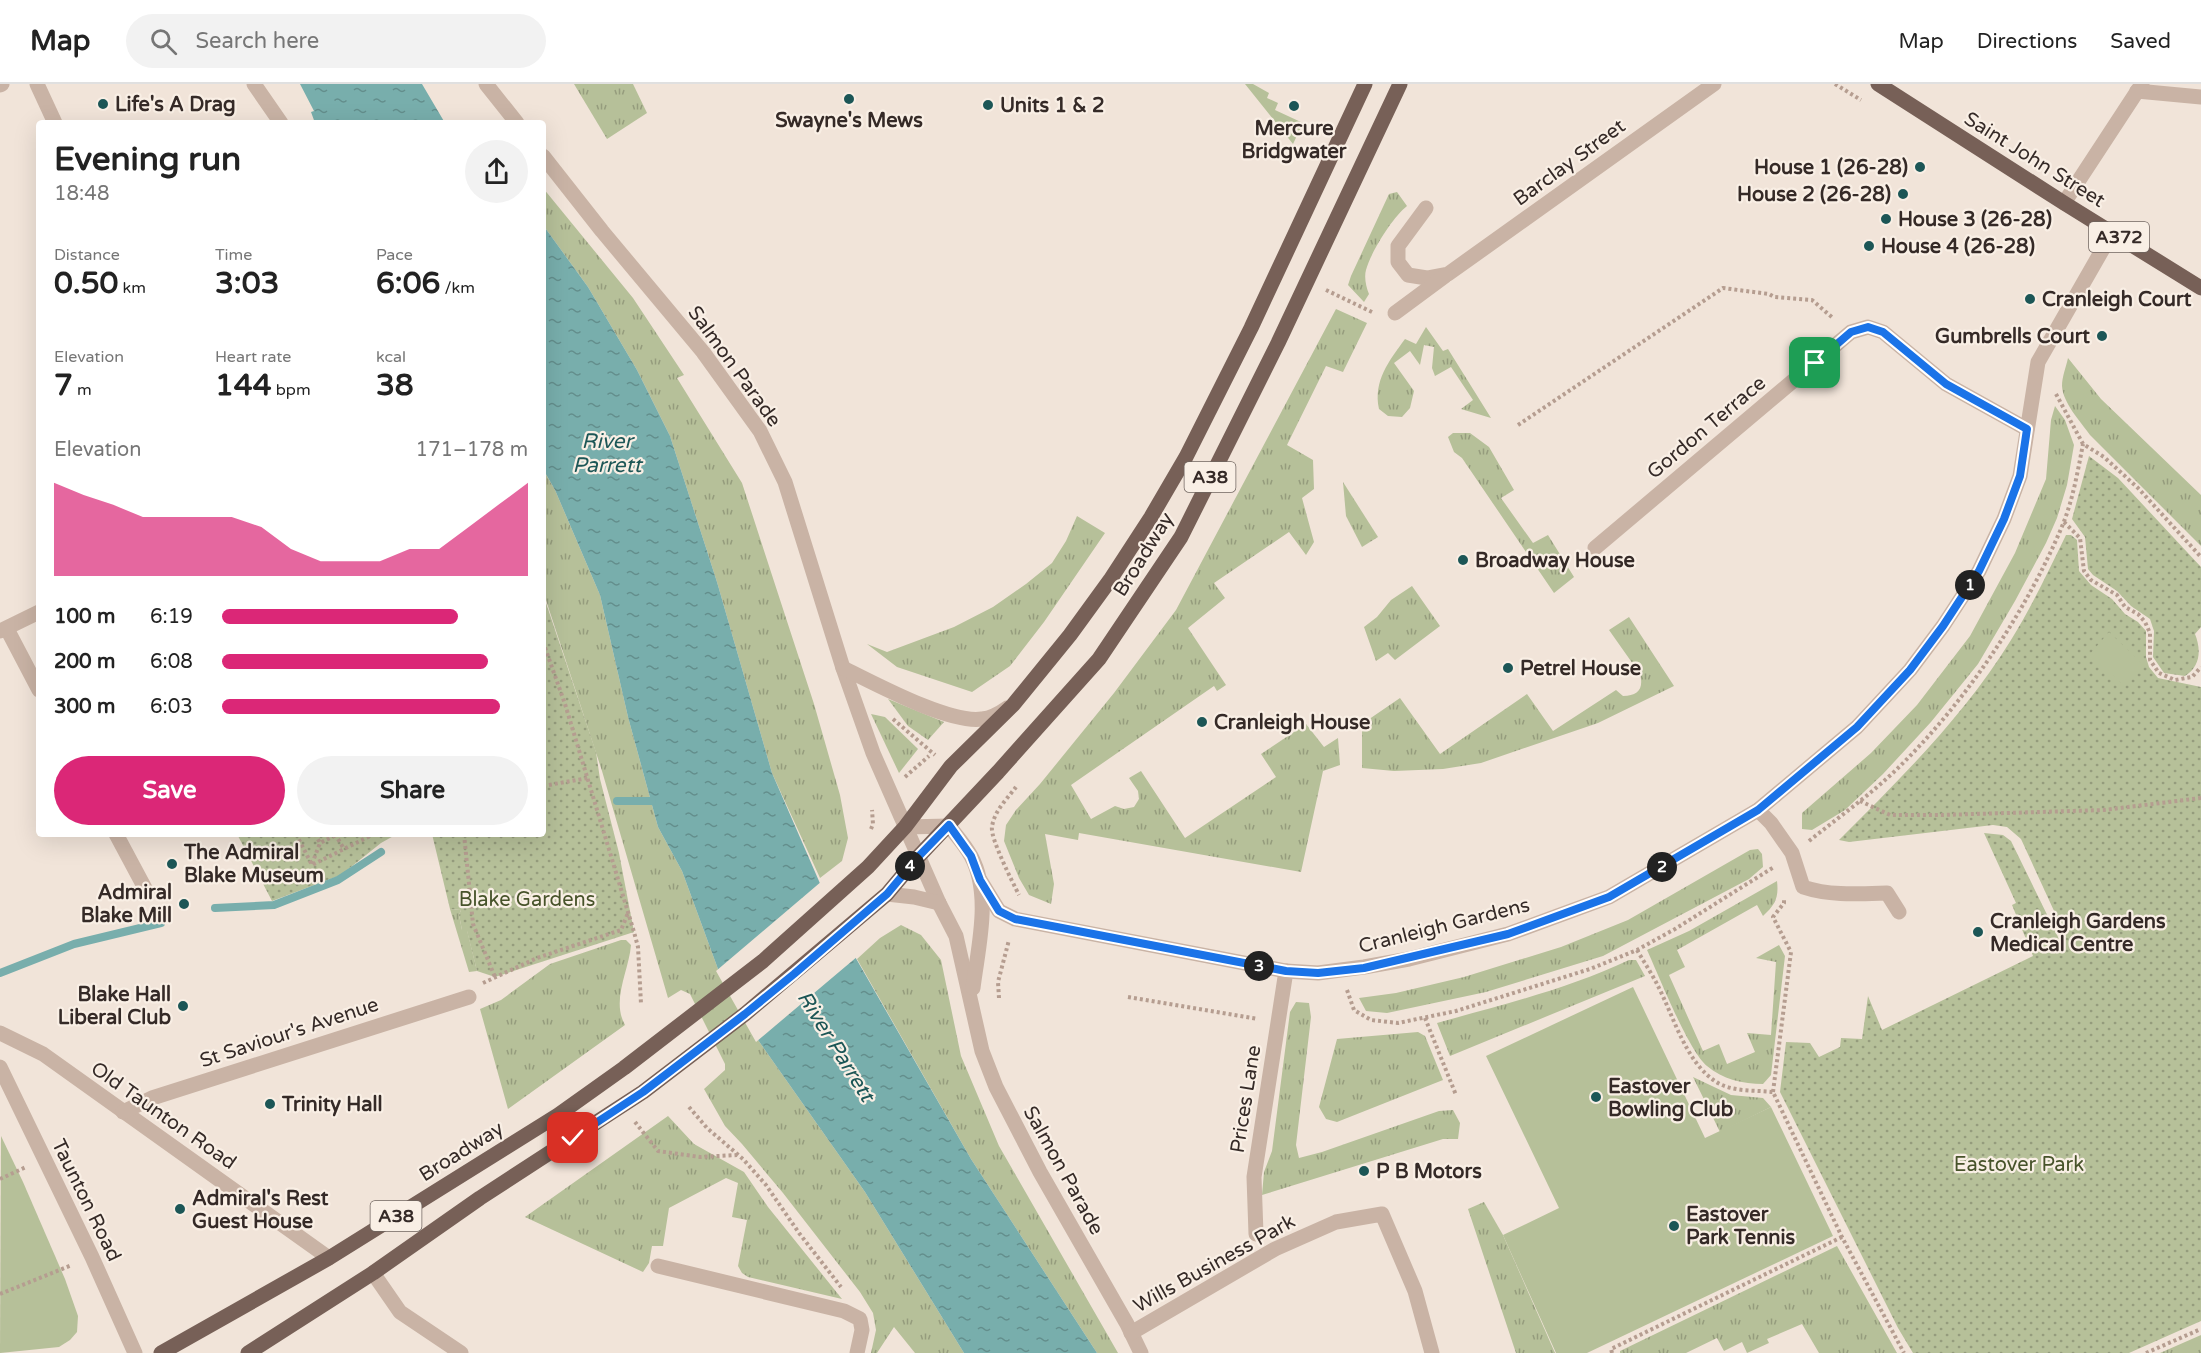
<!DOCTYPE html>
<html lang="en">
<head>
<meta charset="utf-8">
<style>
	:root { --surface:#fff; --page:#f2f2f2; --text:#222; --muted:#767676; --line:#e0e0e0; --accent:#db2777 }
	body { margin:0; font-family:"Varela Round",sans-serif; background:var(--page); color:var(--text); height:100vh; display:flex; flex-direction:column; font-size:22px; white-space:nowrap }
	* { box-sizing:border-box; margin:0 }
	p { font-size:20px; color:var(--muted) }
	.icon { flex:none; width:33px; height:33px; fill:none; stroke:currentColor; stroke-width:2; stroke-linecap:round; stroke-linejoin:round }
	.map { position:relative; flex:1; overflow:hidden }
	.drawer { position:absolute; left:36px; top:36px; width:510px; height:717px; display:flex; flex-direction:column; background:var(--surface); border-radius:6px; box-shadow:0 6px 24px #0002 }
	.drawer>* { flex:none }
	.pin { position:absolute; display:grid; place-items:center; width:51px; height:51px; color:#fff; margin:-26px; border-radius:12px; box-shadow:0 3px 9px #0006 }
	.km { position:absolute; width:30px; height:30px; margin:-15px; border-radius:50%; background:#222; color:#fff; font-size:16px; line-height:30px; text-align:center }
	.round { display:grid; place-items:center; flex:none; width:63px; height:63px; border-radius:32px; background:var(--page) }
	.overview { display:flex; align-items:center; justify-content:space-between; height:102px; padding:0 18px }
	h1 { font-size:33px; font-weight:700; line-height:45px }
	.stats { display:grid; grid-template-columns:repeat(3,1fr); gap:9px; height:102px; padding:6px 18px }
	.stats div { display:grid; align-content:center }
	.stats b { font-size:30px; font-weight:700 }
	.stats small { font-size:16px; font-weight:400 }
	.stats p { font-size:16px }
	.chart { height:168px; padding:12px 18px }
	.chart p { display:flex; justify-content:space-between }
	.chart svg { width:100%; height:108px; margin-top:6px; fill:var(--accent); opacity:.7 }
	.action { display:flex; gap:12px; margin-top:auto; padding:12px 18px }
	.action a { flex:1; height:69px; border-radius:36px; background:var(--accent); color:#fff; font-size:24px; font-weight:700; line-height:69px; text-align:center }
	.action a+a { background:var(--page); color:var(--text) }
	ul { padding:0 18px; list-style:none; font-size:20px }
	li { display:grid; grid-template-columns:96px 72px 1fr; align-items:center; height:45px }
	li i { height:15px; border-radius:8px; background:var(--accent) }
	header { display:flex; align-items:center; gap:36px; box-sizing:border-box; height:84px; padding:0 30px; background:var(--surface); border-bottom:2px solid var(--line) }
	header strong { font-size:28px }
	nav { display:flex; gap:33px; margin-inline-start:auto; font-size:21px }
	.search { width:420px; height:54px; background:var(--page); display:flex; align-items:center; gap:15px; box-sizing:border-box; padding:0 21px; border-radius:33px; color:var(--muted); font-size:22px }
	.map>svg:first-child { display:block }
</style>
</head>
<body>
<header>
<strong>Map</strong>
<div class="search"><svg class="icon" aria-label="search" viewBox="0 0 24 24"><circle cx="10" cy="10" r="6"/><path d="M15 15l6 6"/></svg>Search here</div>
<nav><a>Map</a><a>Directions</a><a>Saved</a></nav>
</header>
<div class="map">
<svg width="2201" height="1269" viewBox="0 0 2201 1269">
	<defs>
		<pattern id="grass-tufts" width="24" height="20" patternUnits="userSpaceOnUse" patternTransform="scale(1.5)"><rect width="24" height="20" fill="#b6c099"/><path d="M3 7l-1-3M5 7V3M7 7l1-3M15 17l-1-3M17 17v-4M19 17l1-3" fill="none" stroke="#959c7d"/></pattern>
		<pattern id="park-dots" width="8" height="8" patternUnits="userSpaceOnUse" patternTransform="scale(1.5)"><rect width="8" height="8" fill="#b6c099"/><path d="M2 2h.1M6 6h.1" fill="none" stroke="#959c7d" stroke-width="1.8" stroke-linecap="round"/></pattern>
		<pattern id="water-ripples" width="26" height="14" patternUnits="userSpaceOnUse" patternTransform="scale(1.5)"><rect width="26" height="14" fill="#78aeac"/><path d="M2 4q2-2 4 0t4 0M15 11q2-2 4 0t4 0" fill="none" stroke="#638e8c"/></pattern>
	</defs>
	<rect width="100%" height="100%" fill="#f1e4d9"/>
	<g fill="url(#grass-tufts)">
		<polygon points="574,0 633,0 647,29 607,55"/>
		<polygon points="543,104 633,214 684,291 677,294 742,399 814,620 840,711 848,754 842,777 820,794 772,689 717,498 670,352 637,286 588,203 543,141"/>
		<path d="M1397 108 1407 122C1392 134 1371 168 1366 186 1364 193 1366 203 1369 210L1364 218 1348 201 1351 192 1389 110Z"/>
		<polygon points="1336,225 1367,239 1343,288 1326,282 1287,361 1313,376 1314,405 1302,414 1314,458 1306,471 1289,448 1214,499 1225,514 1188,544 1226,601 1217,607 1214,602 1071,701 1091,735 1115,722 1124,725 1134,723 1139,715 1138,707 1129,694 1141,687 1185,754 1276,693 1261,670 1306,640 1324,663 1338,654 1340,681 1323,687 1301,788 1079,749 1078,756 1045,750 1054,800 1051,820 1029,811 1019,794 1004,757 1006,741 1016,726 1040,700 1114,609 1176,526"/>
		<path d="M1426 243 1443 267 1448 265 1491 334 1461 325 1473 316 1451 283 1435 292 1432 284 1434 263 1424 261 1420 281 1410 267 1394 279 1414 307 1410 324 1402 333 1388 332 1379 325C1373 297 1389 277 1405 255L1416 260Z"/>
		<path d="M2068 274 2101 315 2201 411V462L2090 351C2080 337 2063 319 2062 302 2062 293 2066 283 2068 274Z"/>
		<polygon points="2055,322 2065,336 2074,361 2067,401 2057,434 2046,459 2015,517 1978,580 1931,638 1883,690 1845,726 1812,746 1802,745 1802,729 1871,669 1917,621 1970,552 2015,469 2046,395 2051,336"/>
		<polygon points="1453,349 1470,349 1489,363 1514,406 1501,414 1533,459 1548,451 1574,493 1554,509 1462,374 1454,368 1448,353"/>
		<polygon points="543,385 555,406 600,511 628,633 658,743 682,787 718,885 758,956 865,1108 964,1269 915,1269 894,1243 877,1269 871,1269 876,1246 873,1229 860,1208 783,1109 742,1060 725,1042 704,1005 725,986 725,980 690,910 681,906 668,914 602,687 543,507"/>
		<polygon points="1343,398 1378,453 1362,463 1346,432"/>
		<polygon points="1077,432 1105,449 1044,538 1010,582 972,608 897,583 867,560 887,568 954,543 993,523 1026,500 1052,479 1066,457"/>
		<polygon points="1412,502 1440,542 1395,576 1388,569 1376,577 1364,543 1377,533 1391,516"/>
		<path d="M1629 533 1674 602 1598 639 1481 679 1443 685 1394 687 1362 684V640L1400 614 1440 670 1527 610 1553 647 1616 606 1623 612C1638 612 1644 605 1640 590L1609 546Z"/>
		<polygon points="888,615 944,638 928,656 908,642"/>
		<polygon points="871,630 885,633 918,665 899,689"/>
		<polygon points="1758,765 1762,770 1763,783 1749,795 1603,872 1486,908 1387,929 1366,927 1359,914 1396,909 1464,893 1561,863 1628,836 1750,766"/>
		<path d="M1777 797C1779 814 1775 821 1763 832L1757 821 1677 866 1685 883 1669 891 1703 967 1719 960 1727 980 1755 968 1747 949 1771 951 1776 878 1756 874 1779 861 1785 872 1771 991 1763 1000C1743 1000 1722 995 1707 982 1688 966 1659 892 1647 866L1689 847Z"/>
		<polygon points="450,825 461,826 459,831 462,846 467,846 477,887 469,888"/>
		<polygon points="901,841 921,851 941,876 961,972 999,1062 1118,1269 1097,1269 971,1075 857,875 880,854"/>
		<path d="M621 856H626L631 861C629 887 611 916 625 941L508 1025 480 925 501 916 550 880Z"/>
		<path d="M1629 876H1636L1645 892 1450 972 1437 939C1501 921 1568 905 1629 876Z"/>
		<polygon points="1296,918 1309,919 1311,933 1296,1061 1299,1074 1322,1068 1439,1027 1453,1026 1460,1039 1458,1055 1443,1055 1262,1111 1264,1088 1272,1067 1290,928"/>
		<polygon points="1418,948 1425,952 1443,996 1337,1038 1326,1035 1319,1023 1337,955"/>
		<polygon points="1693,993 1731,1011 1763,1014 1771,1023 1720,1048"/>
		<polygon points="668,1032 694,1060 744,1088 768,1123 842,1215 748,1193 742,1189 738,1182 747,1136 732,1133 738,1099 726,1094 669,1124 663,1162 652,1162 649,1179 643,1188 525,1133"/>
		<polygon points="1484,1118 1503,1151 1555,1269 1516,1269 1468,1125"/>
		<polygon points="1837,1162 1897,1269 1819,1269 1802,1240 1767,1255 1769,1259 1747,1269 1742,1258 1724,1267 1717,1254 1686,1269 1620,1269 1620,1267"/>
		<polygon points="2201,1250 2201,1269 2160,1269 2201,1251"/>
	</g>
	<g fill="url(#park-dots)">
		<path d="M2089 372 2118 394 2201 483V543L2195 550C2201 565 2201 582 2185 592L2164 589 2153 573 2154 547 2150 535 2131 522 2117 507 2093 491 2088 485 2085 453 2072 435Z"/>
		<path d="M2066 451H2071L2077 456 2079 487 2091 501 2112 515 2125 530 2138 538 2146 547V573L2149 583 2158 594 2201 603V1237L2129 1269H1913L1898 1244 1780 1008 1786 958 1810 959 1819 973 1840 963 1841 954 1862 955 1868 912 1882 946 2033 872 2012 821 2016 819 1984 749 2003 751 2011 757 2059 855 2066 853 2021 755 2007 743 1993 741 1849 758 1839 756C1901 694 1965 631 2011 556 2032 522 2049 486 2066 451Z"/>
		<polygon points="543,510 596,668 600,695 619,769 634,848 495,893 477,887 467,847 462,846 459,831 461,826 450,825 432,750 543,750"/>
		<polygon points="237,750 397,750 381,759 341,791 272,817"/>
	</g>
	<g fill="#b6c099">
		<polygon points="1245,0 1253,0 1269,9 1267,14 1278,19 1275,26 1303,39 1293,60"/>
		<polygon points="2109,548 2143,580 2123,601 2090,570"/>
		<polygon points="1633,903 1705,1054 1771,1023 1833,1152 1587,1269 1556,1269 1503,1151 1559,1124 1486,972"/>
		<polygon points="1,1052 23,1098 65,1195 78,1232 77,1248 70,1256 59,1263 0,1269"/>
	</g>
	<g fill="url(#water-ripples)">
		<polygon points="300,0 422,0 445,39 315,39 311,28 314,27"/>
		<polygon points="543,141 588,203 637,286 670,352 717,498 772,689 842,850 971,1075 1097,1269 964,1269 865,1108 758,956 718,885 682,787 658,743 628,633 600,511 555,406 543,385"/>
	</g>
	<polygon fill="#f1e4d9" points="822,797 844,848 858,872 756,958 716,887"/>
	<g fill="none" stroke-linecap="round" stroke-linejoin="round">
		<g stroke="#78aeac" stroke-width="8">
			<polyline points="617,717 652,717"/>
			<polyline points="215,824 274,821 338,796 381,768"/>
			<polyline points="0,889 74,860 161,839"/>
		</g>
		<g stroke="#b59d90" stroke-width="4" stroke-dasharray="3 3" stroke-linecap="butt">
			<polyline points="1835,0 1861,16"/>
			<polyline points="1326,206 1374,229"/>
			<polyline points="2056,310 2083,360 2104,373 2138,404 2201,473"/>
			<polyline points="1518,341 1723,204 1769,210 1774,213 1812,216 1834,235"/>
			<polyline points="2064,438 2080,454 2084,487 2091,496 2117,511 2125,523 2138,530 2145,538 2150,549 2150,576 2159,589 2175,596 2192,593 2201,583"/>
			<polyline points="543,558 565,620 634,848 638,863 641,920"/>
			<polyline points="893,635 935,671"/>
			<polyline points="905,693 929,672"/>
			<polyline points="543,702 588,694"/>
			<path d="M1016 703C1007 715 994 727 992 743 990 754 1013 799 1019 811"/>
			<polyline points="1860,717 1890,731 1942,731 2104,726 2201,714"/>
			<polyline points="871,745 873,740 872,726"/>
			<polyline points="296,750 312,781 374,750"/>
			<polyline points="315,750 320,759 338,750"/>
			<polyline points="335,750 344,765"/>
			<polyline points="464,750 473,840 495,893"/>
			<path d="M1809 757C1839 733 1870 711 1897 685 1965 619 2027 527 2063 440 2073 415 2078 386 2083 360"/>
			<polyline points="312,780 320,759"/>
			<path d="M1637 866C1644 878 1652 890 1658 902 1674 933 1686 980 1718 999 1734 1008 1755 1006 1773 1008L1842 1153 1904 1269"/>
			<polyline points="483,899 537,874 621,846 628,829"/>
			<polyline points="1347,906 1354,926 1371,936 1398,939 1456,927 1590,885 1637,866 1675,845 1774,783"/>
			<polyline points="1128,913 1258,935"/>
			<polyline points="999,914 998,898 1009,856"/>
			<polyline points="1425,934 1456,1011"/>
			<polyline points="1773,1008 1791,868 1773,833 1784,819 1784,814"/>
			<polyline points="689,1023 707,1044 743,1075 766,1101 799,1149 841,1203"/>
			<polyline points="635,1038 658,1067 700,1073 737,1071"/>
			<polyline points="0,1095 26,1083"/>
			<polyline points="0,1210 72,1181"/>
			<polyline points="1612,1269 1611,1265 1842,1153"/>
			<polyline points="2146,1269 2201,1245"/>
		</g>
		<g stroke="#c9b3a5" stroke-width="15">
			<polyline points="37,0 55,39"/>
			<polyline points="254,0 281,39"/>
			<polyline points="486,0 517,39"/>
			<polyline points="0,1 2,0"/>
			<polyline points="2137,7 2201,13"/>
			<polyline points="543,72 602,147 703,268 760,347 785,398 843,584 873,669 939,819 956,852 982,967 996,1003 1040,1088 1127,1240 1141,1269"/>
			<polyline points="2064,119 2142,0"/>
			<polyline points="1426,124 1398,162 1398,178 1408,191 1427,194 1448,190 1714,0"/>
			<polyline points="1395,229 1445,192"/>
			<polyline points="1595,464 1851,248 1868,243 1883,248 1946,300 2027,345"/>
			<polyline points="7,545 39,606"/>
			<polyline points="0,547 39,528"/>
			<path d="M843 584C874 599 949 640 982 635 991 634 1000 629 1007 624"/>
			<path d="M1758 726 1771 739 1792 769 1803 803C1830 812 1858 810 1887 809L1899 828"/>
			<path d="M905 743 949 742C956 751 965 761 971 772 992 811 978 863 973 904"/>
			<polyline points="116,750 147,808"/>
			<polyline points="980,796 999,827 1015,835 1286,887 1318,889 1364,883 1409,875 1508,850 1609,813 1758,726 1857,643 1910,586 1943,542 1979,487 2004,435 2020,392 2038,278 2112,149"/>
			<polyline points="887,810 914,813 939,819"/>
			<polyline points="0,949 43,970 329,1174"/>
			<polyline points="0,983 92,1173 135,1269"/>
			<polyline points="123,1028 152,1014 469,913"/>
			<polyline points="1256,1150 1254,1093 1286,887"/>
			<polyline points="658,1182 844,1227 860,1235 862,1246 857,1269"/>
			<polyline points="373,1189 400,1228 461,1269"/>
			<polyline points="1131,1249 1275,1165 1336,1138 1382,1130 1415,1207 1432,1269"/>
		</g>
		<g stroke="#776057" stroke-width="15">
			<polyline points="1878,0 2064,119 2201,204"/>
			<polyline points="161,1269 329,1174 558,1031 624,984 763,877 868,783 905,743 951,682 1013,621 1070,551 1110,496 1151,433 1186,373 1251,244 1365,0"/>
			<polyline points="248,1269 373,1189 480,1114 643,1008 745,930 887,810 918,773 998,688 1099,575 1181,453 1278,259 1400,0"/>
		</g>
	</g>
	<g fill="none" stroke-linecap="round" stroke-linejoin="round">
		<defs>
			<polyline id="route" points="573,1054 643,1008 745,930 794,890 887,810 918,773 949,741 971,772 980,796 999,827 1015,835 1286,887 1318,889 1364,884 1508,850 1609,813 1758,726 1857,643 1910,586 1943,542 1979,487 2004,435 2020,392 2027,345 1946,300 1883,248 1868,243 1851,248 1815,279"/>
		</defs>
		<use href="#route" stroke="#fff" stroke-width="12"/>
		<use href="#route" stroke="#1a73e8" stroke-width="8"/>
	</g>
	<g fill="#1c5656" stroke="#f9efe5" stroke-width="2">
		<circle cx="849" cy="15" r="6"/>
		<circle cx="103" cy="20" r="6"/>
		<circle cx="988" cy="21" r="6"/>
		<circle cx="1294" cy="22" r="6"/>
		<circle cx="1920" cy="83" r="6"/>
		<circle cx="1903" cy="110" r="6"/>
		<circle cx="1886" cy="135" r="6"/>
		<circle cx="1869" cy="162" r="6"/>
		<circle cx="2030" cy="215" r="6"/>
		<circle cx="2102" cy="252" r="6"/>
		<circle cx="1463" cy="476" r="6"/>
		<circle cx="1508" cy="584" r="6"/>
		<circle cx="1202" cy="638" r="6"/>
		<circle cx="172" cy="780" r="6"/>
		<circle cx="184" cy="820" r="6"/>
		<circle cx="1978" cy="848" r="6"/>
		<circle cx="183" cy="922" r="6"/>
		<circle cx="1596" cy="1013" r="6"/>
		<circle cx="270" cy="1020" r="6"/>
		<circle cx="1364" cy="1087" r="6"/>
		<circle cx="180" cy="1125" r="6"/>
		<circle cx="1674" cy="1142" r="6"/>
	</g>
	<g text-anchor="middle" stroke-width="4.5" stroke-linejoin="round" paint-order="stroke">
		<g fill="#f9efe5" stroke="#706560" stroke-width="1.5">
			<rect x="2089" y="138" width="60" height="30" rx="4.5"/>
			<rect x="1184.5" y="378" width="51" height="30" rx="4.5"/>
			<rect x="370.5" y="1117" width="51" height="30" rx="4.5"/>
		</g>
		<g font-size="18" font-weight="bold" fill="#352a27">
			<text x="2119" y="159">A372</text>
			<text x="1210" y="399">A38</text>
			<text x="396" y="1138">A38</text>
		</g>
		<g font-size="20" font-weight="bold" fill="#352a27" stroke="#f9efe5" text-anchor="start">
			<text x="115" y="27">Life's A Drag</text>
			<text x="1000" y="28">Units 1 &amp; 2</text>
			<text x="849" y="43" text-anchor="middle">Swayne's Mews</text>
			<text x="1294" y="51" text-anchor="middle">Mercure<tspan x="1294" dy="23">Bridgwater</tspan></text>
			<text x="1908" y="90" text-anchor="end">House 1 (26-28)</text>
			<text x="1891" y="117" text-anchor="end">House 2 (26-28)</text>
			<text x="1898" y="142">House 3 (26-28)</text>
			<text x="1881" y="169">House 4 (26-28)</text>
			<text x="2042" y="222">Cranleigh Court</text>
			<text x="2090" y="259" text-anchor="end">Gumbrells Court</text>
			<text x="1475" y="483">Broadway House</text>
			<text x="1520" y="591">Petrel House</text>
			<text x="1214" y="645">Cranleigh House</text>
			<text x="184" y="775">The Admiral<tspan x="184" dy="23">Blake Museum</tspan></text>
			<text x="172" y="815" text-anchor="end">Admiral<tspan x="172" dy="23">Blake Mill</tspan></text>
			<text x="1990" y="844">Cranleigh Gardens<tspan x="1990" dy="23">Medical Centre</tspan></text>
			<text x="171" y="917" text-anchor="end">Blake Hall<tspan x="171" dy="23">Liberal Club</tspan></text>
			<text x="1608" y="1009">Eastover<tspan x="1608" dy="23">Bowling Club</tspan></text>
			<text x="282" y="1027">Trinity Hall</text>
			<text x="1376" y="1094">P B Motors</text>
			<text x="192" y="1121">Admiral's Rest<tspan x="192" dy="23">Guest House</tspan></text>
			<text x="1686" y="1137">Eastover<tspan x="1686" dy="23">Park Tennis</tspan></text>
		</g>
		<g font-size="20" fill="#352a27" stroke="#f9efe5">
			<text transform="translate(2035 75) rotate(32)" y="7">Saint John Street</text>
			<text transform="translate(1569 78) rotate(-36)" y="7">Barclay Street</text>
			<text transform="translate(735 282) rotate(54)" y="7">Salmon Parade</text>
			<text transform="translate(1706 343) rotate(-40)" y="7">Gordon Terrace</text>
			<text transform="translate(1143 470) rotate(-58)" y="7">Broadway</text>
			<text transform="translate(1444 841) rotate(-14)" y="7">Cranleigh Gardens</text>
			<text transform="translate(289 948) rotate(-18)" y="7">St Saviour's Avenue</text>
			<text transform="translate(1245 1015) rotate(-81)" y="7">Prices Lane</text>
			<text transform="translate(164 1031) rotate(35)" y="7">Old Taunton Road</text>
			<text transform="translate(461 1067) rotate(-32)" y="7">Broadway</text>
			<text transform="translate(1064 1086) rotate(61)" y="7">Salmon Parade</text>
			<text transform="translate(87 1116) rotate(64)" y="7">Taunton Road</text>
			<text transform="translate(1214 1179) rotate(-29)" y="7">Wills Business Park</text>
		</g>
		<g font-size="20" fill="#47532a" stroke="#f9efe5">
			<text x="527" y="822">Blake Gardens</text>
			<text x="2019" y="1087">Eastover Park</text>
		</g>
		<g font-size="21" font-style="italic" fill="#1c5656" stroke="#f9efe5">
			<text x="607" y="364">River<tspan x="607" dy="24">Parrett</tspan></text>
			<text transform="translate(836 962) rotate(58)" y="7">River Parrett</text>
		</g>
	</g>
</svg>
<div class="pin" style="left:1815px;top:279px;background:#1e9e55"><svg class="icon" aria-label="arrive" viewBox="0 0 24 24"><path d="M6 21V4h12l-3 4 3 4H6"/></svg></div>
<div class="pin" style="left:573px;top:1054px;background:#d93025"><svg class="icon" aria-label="check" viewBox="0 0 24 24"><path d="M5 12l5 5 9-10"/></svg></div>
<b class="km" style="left:1970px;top:501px">1</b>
<b class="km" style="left:1662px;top:783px">2</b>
<b class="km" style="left:1259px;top:882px">3</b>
<b class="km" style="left:910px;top:782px">4</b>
<section class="drawer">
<div class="overview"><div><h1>Evening run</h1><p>18:48</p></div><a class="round"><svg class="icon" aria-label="share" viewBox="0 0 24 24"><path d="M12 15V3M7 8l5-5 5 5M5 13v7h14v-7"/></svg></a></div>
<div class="stats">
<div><p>Distance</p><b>0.50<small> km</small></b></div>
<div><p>Time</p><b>3:03</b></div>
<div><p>Pace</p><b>6:06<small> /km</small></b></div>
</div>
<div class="stats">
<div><p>Elevation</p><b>7<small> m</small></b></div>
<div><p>Heart rate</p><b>144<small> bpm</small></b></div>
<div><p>kcal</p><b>38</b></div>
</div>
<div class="chart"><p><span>Elevation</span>171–178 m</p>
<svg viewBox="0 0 160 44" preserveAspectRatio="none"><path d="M0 44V6L10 11L20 15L30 20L40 20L50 20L60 20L70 24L80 33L90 38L100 38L110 38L120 33L130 33L140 24L150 15L160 6V44z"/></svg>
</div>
<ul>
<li><b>100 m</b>6:19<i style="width:77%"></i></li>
<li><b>200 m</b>6:08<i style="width:87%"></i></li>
<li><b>300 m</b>6:03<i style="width:91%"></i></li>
</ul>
<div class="action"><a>Save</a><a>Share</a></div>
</section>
</div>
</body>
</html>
